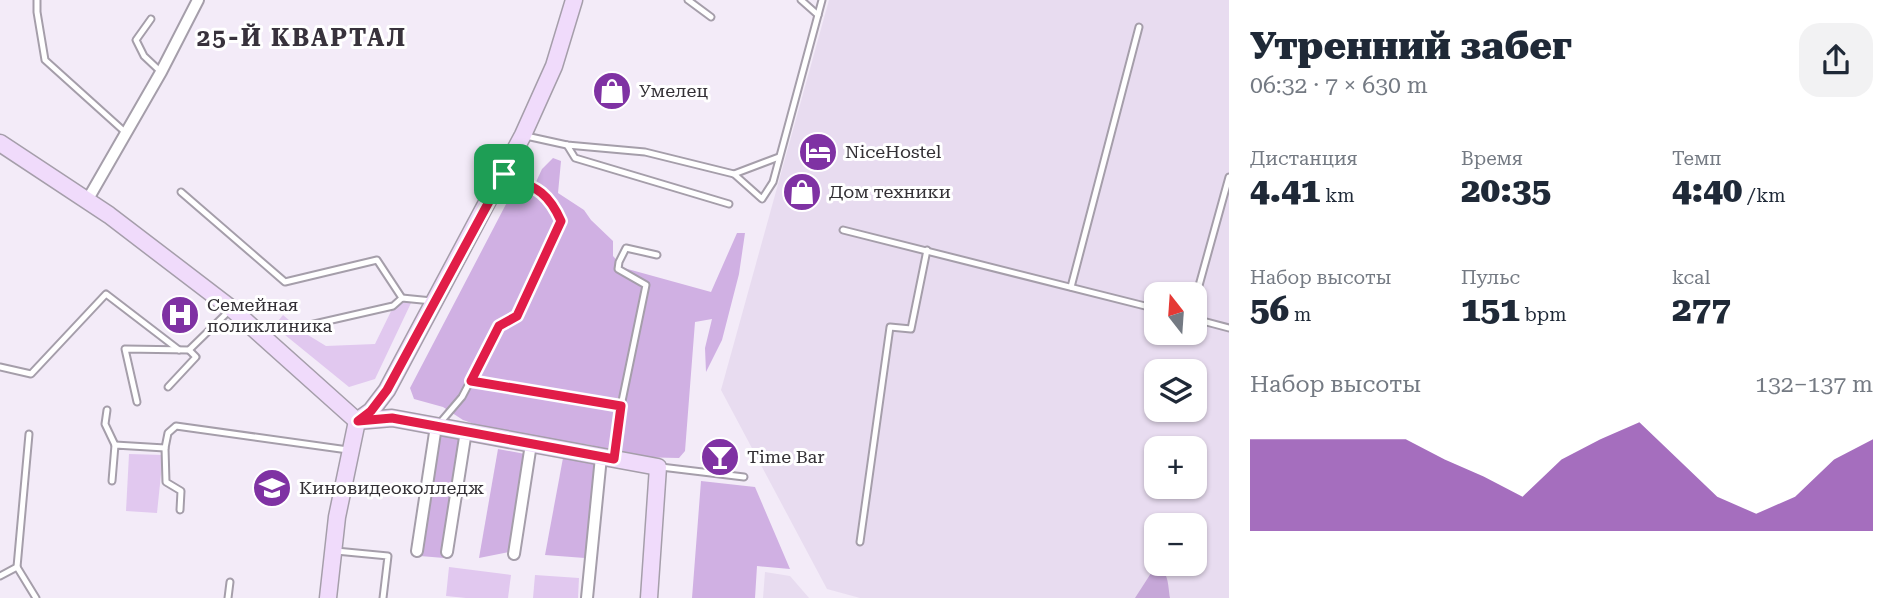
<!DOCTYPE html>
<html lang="ru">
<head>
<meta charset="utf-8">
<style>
	:root { --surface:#fff; --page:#f2f2f3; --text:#1f2937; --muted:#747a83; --accent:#7f32a3 }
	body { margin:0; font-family:"Roboto Serif",serif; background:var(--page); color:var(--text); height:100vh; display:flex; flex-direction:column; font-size:26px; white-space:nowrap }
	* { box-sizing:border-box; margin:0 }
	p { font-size:23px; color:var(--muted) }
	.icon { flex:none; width:38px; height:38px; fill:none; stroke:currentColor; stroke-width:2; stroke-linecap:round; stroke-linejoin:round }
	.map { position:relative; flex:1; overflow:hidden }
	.side { display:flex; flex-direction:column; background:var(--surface); width:665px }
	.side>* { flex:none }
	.needle { width:46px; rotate:343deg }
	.controls { position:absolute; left:1144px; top:282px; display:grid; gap:14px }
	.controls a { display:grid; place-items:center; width:63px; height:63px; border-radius:14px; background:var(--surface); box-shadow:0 2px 5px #0004; font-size:35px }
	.pin { position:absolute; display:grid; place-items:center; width:60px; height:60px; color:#fff; margin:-30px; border-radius:14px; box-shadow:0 4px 10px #0006 }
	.round { display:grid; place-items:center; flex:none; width:74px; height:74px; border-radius:21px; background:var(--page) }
	.headline { display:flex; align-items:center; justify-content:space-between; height:119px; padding:0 21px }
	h1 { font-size:38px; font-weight:800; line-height:52px }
	.stats { display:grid; grid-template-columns:repeat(3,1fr); gap:10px; height:119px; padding:7px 21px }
	.stats div { display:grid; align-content:center }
	.stats b { font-size:35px; font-weight:800 }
	.stats small { font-size:19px; font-weight:400 }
	.stats p { font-size:19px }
	.chart { height:196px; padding:14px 21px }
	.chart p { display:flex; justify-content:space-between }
	.chart svg { width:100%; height:126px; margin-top:7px; fill:var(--accent); opacity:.7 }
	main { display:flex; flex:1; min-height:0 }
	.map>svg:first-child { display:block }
</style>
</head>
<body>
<main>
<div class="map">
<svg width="1229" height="598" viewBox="0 0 1229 598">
	<rect width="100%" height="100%" fill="#f3ebf8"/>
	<g fill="#e8dcf0" fill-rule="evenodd">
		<path d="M829 0H1229V598H860L827 589 721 390ZM1157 294H1195V332H1157ZM1157 371H1195V410H1157ZM1157 448H1195V486H1157ZM1157 525H1195V564H1157Z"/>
		<polygon points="765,572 790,576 809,598 763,598"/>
	</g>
	<g fill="#e1c8ef">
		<polygon points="398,297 411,303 375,379 349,387 274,326 283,315 303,332 326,346 375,344"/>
		<polygon points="129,454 163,455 157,513 126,511"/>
		<polygon points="449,567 511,575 508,598 466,598 446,596"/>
		<polygon points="535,575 579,578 578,598 533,598"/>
	</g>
	<g fill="#d0b0e3">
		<polygon points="553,158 561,161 558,193 584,210 591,220 613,241 613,256 624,268 711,292 737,233 745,233 739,274 722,340 706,372 705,348 712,319 695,322 685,451 679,458 633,457 590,445 494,431 463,420 443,407 414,399 410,388 515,187 530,195 542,169"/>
		<polygon points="439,432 460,435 444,558 420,556"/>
		<polygon points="498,449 525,454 509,552 479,558"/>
		<polygon points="563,458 597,464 585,558 545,555"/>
		<polygon points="701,481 755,487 790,569 757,566 755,598 692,598"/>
	</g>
	<path fill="#c6a7d8" d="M1155 567C1169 569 1168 586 1170 598H1135Z"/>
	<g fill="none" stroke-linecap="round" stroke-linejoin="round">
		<defs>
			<g id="lane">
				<polyline points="37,0 37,12 45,60 126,133"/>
				<polyline points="688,0 711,17"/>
				<polyline points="818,15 822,0"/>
				<polyline points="151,19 136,40 144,56 161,72"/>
				<polyline points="526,136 567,145 645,152 734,174 762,199 773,182 818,15 801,0"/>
				<polyline points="567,145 575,158 729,204"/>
				<polyline points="734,174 779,157"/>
				<polyline points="181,192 285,282 377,260 402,298"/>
				<polyline points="843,230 1157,309"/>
				<polyline points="1071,287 1139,27"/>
				<polyline points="1195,300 1229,177"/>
				<polyline points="1195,319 1229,328"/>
				<polyline points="301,327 393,306 402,298 432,301"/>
				<polyline points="0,367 31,374 106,294 179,350"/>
				<polyline points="471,381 621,406"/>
				<polyline points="168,387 196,357 189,350"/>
				<polyline points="137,402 125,349 189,350 229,311"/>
				<polyline points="107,410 105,424 115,445"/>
				<path d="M439 424 462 397 499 326 517 316 561 221C547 190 533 187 504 174"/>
				<polyline points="165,448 166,482 181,491 180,510"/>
				<polyline points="614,456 621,406 646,285 618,269 619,262 626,248 657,255"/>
				<polyline points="661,467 744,477"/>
				<polyline points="112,481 115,445 165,448 168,433 176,426 348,450"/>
				<polyline points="860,542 890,327 911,329 927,250"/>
				<polyline points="336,551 388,556 383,598"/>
				<polyline points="17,567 36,598"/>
				<polyline points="0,576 17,567 29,434"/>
				<polyline points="228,598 230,582"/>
			</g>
			<g id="street">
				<polyline points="88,199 161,72 198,0"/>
				<polyline points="417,551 436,426"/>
				<polyline points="447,552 466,431"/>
				<polyline points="514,554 531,444"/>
				<polyline points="587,598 601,457"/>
			</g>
			<g id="secondary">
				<polyline points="0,143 109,215 232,309 357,421"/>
				<polyline points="357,421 392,418 658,467 649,598"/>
				<polyline points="328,598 337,517 357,421 371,411 387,390 523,135 554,66 574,0"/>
			</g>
		</defs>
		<use href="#lane" stroke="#a59eaa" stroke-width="9"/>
		<use href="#street" stroke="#a59eaa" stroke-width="14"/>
		<use href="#secondary" stroke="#a59eaa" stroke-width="19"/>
		<use href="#lane" stroke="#fff" stroke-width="5"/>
		<use href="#street" stroke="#fff" stroke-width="10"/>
		<use href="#secondary" stroke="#f0dbfb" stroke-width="16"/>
	</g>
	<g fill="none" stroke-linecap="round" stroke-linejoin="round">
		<defs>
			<path id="route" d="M504 174C533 187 547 189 561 221L517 316 499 326 471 381 621 406 614 459 392 418 358 421 371 411 387 390Z"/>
		</defs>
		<use href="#route" stroke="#fff" stroke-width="14"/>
		<use href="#route" stroke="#e11d48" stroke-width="9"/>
	</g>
	<defs>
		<symbol id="shop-disc" viewBox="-11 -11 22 22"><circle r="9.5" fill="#7f32a3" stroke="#fff"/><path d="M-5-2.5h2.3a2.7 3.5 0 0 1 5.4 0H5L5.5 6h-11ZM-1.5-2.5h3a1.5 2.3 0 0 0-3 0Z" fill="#fff"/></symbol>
		<symbol id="hotel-disc" viewBox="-11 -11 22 22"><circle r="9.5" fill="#7f32a3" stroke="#fff"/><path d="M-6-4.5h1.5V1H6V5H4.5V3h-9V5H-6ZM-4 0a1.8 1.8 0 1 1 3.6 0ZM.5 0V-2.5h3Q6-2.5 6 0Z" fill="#fff"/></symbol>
		<symbol id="hospital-disc" viewBox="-11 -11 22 22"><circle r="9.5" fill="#7f32a3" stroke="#fff"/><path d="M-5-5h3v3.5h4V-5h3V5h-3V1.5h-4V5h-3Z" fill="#fff"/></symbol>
		<symbol id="bar-disc" viewBox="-11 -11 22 22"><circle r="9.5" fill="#7f32a3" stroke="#fff"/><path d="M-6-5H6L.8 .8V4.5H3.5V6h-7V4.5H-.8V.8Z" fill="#fff"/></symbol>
		<symbol id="university-disc" viewBox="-11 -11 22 22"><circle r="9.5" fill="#7f32a3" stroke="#fff"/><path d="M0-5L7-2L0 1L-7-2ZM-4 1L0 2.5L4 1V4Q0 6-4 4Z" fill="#fff"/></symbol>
	</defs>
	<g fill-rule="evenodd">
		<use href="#shop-disc" x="590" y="69" width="44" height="44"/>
		<use href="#hotel-disc" x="796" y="130" width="44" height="44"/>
		<use href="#shop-disc" x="780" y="170" width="44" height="44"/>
		<use href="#hospital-disc" x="158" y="293" width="44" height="44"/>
		<use href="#bar-disc" x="698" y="435" width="44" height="44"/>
		<use href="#university-disc" x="250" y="466" width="44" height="44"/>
	</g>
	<g text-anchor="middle" stroke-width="6" stroke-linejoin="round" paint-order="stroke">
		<g font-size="18" fill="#333035" stroke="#fff" text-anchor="start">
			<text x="639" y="97">Умелец</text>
			<text x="845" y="158">NiceHostel</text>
			<text x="829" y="198">Дом техники</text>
			<text x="207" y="311">Семейная<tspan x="207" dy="21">поликлиника</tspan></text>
			<text x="747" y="463">Time Bar</text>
			<text x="299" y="494">Киновидеоколледж</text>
		</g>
		<g font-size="24" font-weight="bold" letter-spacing="2" fill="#38323c" stroke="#fff">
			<text x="302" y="46">25-Й КВАРТАЛ</text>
		</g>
	</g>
</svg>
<div class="controls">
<a><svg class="needle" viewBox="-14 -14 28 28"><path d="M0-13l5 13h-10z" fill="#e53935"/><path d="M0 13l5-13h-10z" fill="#747a83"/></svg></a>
<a><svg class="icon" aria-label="layers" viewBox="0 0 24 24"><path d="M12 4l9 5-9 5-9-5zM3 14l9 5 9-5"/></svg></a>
<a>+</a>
<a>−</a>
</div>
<div class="pin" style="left:504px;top:174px;background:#1e9e55"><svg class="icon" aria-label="arrive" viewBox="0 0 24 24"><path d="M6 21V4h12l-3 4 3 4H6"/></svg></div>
</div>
<section class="side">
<div class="headline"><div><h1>Утренний забег</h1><p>06:32 · 7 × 630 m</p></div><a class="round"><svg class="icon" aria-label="share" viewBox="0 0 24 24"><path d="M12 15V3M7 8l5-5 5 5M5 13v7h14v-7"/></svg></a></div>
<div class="stats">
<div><p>Дистанция</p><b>4.41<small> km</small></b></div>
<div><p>Время</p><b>20:35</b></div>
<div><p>Темп</p><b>4:40<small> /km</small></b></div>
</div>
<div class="stats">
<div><p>Набор высоты</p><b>56<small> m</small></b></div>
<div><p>Пульс</p><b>151<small> bpm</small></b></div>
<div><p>kcal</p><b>277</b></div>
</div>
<div class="chart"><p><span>Набор высоты</span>132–137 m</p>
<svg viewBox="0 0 160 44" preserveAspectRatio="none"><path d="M0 44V12L10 12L20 12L30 12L40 12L50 19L60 25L70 32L80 19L90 12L100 6L110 19L120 32L130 38L140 32L150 19L160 12V44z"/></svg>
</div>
</section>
</main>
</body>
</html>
